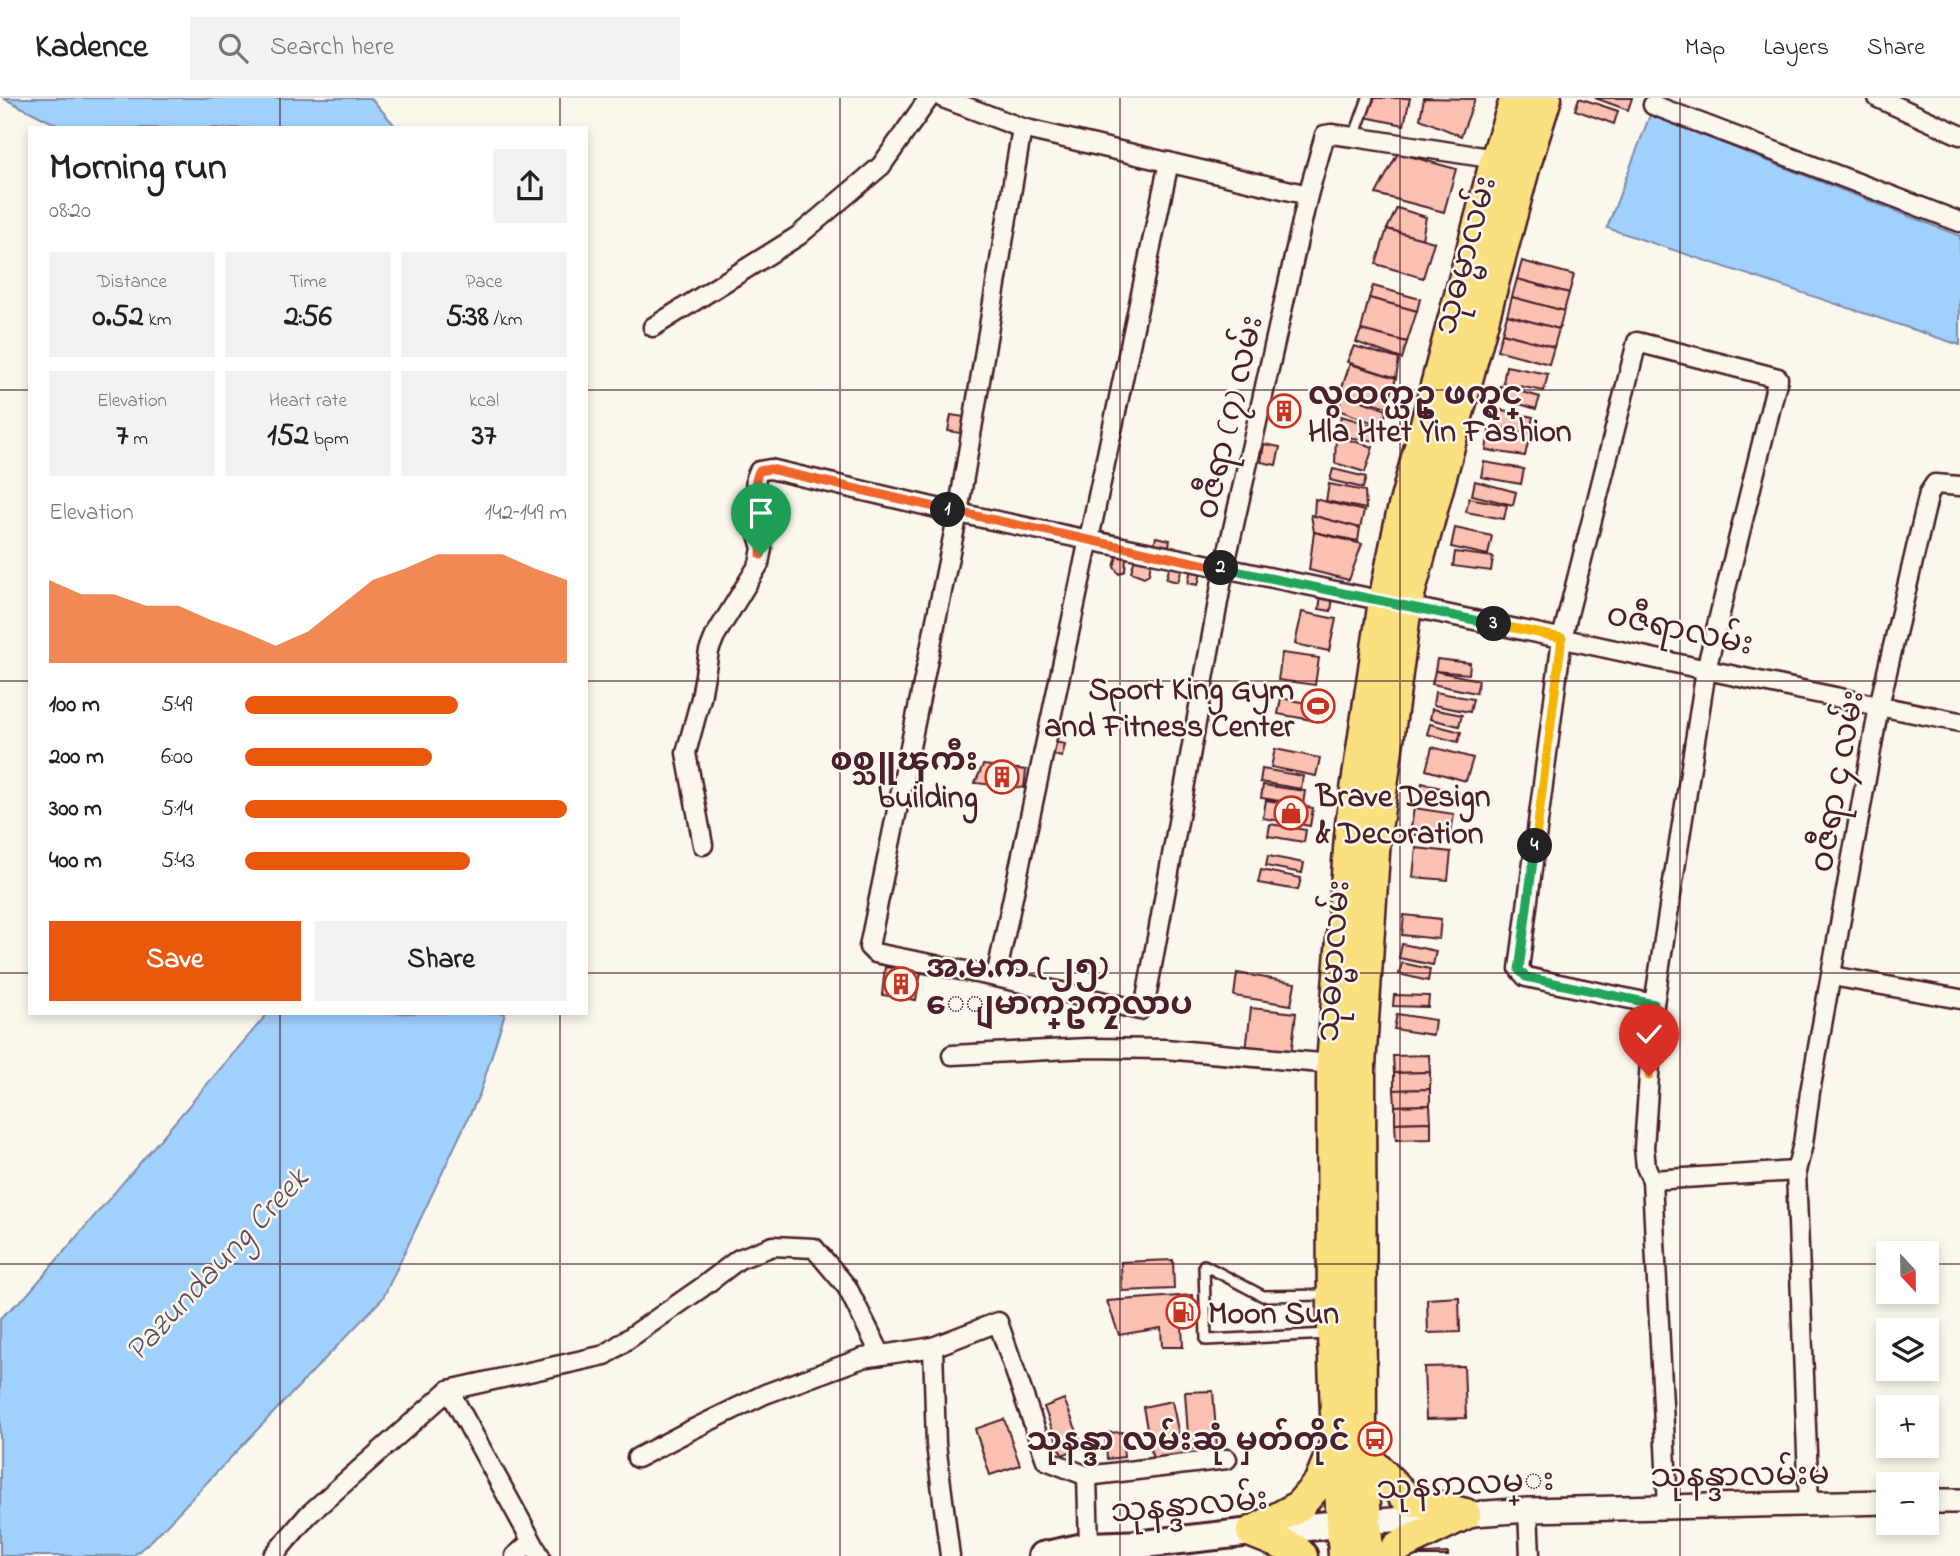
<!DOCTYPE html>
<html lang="en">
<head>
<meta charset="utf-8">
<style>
	:root { --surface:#fff; --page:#f2f2f2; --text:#222; --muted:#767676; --line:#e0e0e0; --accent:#ea580c }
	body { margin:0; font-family:"Indie Flower","Noto Sans Myanmar",sans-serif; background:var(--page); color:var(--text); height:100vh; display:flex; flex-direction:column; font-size:26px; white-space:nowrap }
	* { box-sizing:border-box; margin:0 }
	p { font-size:23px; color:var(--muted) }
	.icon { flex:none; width:38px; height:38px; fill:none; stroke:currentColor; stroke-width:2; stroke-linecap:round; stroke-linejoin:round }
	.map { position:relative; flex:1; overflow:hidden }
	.sheet { position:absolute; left:28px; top:28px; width:560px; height:889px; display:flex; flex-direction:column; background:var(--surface); border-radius:0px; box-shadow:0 4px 10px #0003 }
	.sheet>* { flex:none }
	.needle { width:46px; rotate:158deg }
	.tools { position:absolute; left:1876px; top:1143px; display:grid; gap:14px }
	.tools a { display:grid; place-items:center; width:63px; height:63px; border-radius:0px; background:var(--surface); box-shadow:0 4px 10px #0003; font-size:35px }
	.pin { position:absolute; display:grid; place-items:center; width:60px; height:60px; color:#fff; margin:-72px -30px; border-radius:50% 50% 50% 0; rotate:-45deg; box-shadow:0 0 7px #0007 }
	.pin .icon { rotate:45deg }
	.km { position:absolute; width:35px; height:35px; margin:-18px; border-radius:50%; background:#222; color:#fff; font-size:19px; line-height:35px; text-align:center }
	.round { display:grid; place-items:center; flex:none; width:74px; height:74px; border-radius:0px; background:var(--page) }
	.overview { display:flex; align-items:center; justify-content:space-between; height:119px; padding:0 21px }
	h1 { font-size:38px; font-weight:800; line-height:52px }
	.stats { display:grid; grid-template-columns:repeat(3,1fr); gap:10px; height:119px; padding:7px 21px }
	.stats div { display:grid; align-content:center; border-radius:0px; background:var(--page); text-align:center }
	.stats b { font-size:30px; font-weight:800 }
	.stats small { font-size:19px; font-weight:400 }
	.stats p { font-size:19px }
	.chart { height:196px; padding:14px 21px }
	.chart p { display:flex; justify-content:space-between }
	.chart svg { width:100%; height:126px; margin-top:7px; fill:var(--accent); opacity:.7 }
	.action { display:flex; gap:14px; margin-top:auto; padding:14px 21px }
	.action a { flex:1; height:80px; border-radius:0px; background:var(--accent); color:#fff; font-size:28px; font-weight:800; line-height:80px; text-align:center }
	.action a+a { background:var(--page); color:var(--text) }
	ul { padding:0 21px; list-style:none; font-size:23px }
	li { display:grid; grid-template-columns:112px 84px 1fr; align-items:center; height:52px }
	li i { height:18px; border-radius:9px; background:var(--accent) }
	header { display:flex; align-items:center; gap:42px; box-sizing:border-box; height:98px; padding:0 35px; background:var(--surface); border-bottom:2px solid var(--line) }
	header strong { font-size:33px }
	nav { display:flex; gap:38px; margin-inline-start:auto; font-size:24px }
	.search { width:490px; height:63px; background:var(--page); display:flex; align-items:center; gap:18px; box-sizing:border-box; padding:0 24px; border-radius:0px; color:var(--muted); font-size:26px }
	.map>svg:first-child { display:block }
</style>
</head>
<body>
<header>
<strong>Kadence</strong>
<div class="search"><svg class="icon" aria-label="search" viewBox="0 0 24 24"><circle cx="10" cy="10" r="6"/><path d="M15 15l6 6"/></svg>Search here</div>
<nav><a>Map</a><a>Layers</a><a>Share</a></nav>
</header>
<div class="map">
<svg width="1960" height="1458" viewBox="0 0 1960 1458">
	<rect width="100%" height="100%" fill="#fbf7ec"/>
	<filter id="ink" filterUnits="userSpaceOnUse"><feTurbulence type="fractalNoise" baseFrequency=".0143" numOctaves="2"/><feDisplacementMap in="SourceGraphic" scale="14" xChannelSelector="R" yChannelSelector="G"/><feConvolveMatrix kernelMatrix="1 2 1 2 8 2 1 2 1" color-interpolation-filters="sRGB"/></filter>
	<g filter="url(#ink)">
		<g fill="#a0d0fc" stroke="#7e89a8" stroke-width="2">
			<polygon points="3,0 371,0 397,30 63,30"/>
			<polygon points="1650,17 1960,138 1960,247 1607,130"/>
			<polygon points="268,915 505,915 480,995 383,1200 152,1442 133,1458 0,1458 0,1220 26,1198"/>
		</g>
		<g fill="#fac0b2" stroke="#4a1f2b" stroke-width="2">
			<polygon points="1375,0 1410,0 1404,27 1365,19"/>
			<polygon points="1424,0 1475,1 1461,38 1420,21"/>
			<polygon points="1579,0 1618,13 1614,26 1575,12"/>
			<polygon points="1595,0 1632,0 1628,12"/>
			<polygon points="1398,55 1456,71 1444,114 1376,96"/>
			<polygon points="1397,110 1426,119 1422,141 1387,131"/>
			<polygon points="1387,131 1434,144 1423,180 1376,166"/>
			<polygon points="1522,163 1574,177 1569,195 1517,181"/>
			<polygon points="1517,181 1569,195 1564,213 1512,199"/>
			<polygon points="1373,188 1420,201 1417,213 1369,200"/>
			<polygon points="1512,199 1564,213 1559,231 1507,217"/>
			<polygon points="1369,200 1417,213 1407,244 1361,232"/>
			<polygon points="1507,217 1559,231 1554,249 1502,235"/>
			<polygon points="1361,232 1407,244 1402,261 1356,244"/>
			<polygon points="1502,235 1554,249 1549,266 1497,252"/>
			<polygon points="1354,248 1399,261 1396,280 1347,264"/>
			<polygon points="1350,266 1396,280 1387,309 1340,295"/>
			<polygon points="1506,268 1548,276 1544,293 1503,285"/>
			<polygon points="1500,288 1540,299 1536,311 1497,299"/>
			<polygon points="1343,296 1387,312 1382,328 1338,312"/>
			<polygon points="1280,305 1293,309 1289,322 1275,318"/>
			<polygon points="1498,311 1533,319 1529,336 1494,328"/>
			<polygon points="951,317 964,319 961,335 948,333"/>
			<polygon points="1341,318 1378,329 1377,343 1336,338"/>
			<polygon points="1489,333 1529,340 1525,358 1486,352"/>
			<polygon points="1336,338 1373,349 1365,374 1335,365"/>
			<polygon points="1264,346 1280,349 1276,367 1261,364"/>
			<polygon points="1484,364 1524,371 1521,386 1481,379"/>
			<polygon points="1333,371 1366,379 1363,390 1330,382"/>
			<polygon points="1475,383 1516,394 1513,407 1472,397"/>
			<polygon points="1329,386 1365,393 1366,411 1326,403"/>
			<polygon points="1469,400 1507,407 1504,421 1466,414"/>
			<polygon points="1315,401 1364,413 1360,430 1314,418"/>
			<polygon points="1311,417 1360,430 1358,443 1314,434"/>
			<polygon points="1455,430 1492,438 1488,457 1451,449"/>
			<polygon points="1314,434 1362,446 1349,482 1309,472"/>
			<polygon points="1156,439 1170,442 1168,453 1153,450"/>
			<polygon points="1455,454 1493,459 1491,473 1453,468"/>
			<polygon points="1117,458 1126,459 1125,473 1119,476 1114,469"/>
			<polygon points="1135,460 1151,464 1149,476 1144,479 1131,474"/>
			<polygon points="1170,468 1182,471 1178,484 1166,481"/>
			<polygon points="1191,471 1201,474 1198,487 1188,485"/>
			<polygon points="1321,497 1333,499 1331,513 1319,511"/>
			<polygon points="1302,514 1336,521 1329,553 1295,546"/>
			<polygon points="1282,555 1319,560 1315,587 1278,582"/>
			<polygon points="1437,561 1470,565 1469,576 1435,573"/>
			<polygon points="1435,573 1479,582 1476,595 1432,586"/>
			<polygon points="1435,594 1473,601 1470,614 1433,607"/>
			<polygon points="1281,600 1326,609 1323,624 1278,616"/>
			<polygon points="1432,611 1462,617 1459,628 1430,621"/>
			<polygon points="1430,626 1461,634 1458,644 1427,636"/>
			<polygon points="1054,644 1065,646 1062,659 1053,657"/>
			<polygon points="1432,649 1473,660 1466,683 1426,672"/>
			<polygon points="1275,651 1320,660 1316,678 1271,669"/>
			<polygon points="983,667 1026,672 1024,690 975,685"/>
			<polygon points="1262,671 1303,678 1301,691 1260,684"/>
			<polygon points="1422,685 1459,695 1456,706 1419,696"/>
			<polygon points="1263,687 1305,693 1303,706 1261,700"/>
			<polygon points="1266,702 1313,710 1310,728 1263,720"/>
			<polygon points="1414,710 1454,716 1450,742 1410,736"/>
			<polygon points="1270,726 1306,732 1304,744 1268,738"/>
			<polygon points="1416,750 1451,754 1448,782 1413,779"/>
			<polygon points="1268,758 1304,765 1302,775 1266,768"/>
			<polygon points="1261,772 1301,780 1298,792 1258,785"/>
			<polygon points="1404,817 1441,821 1439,841 1402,837"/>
			<polygon points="1402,846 1436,853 1433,867 1399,860"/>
			<polygon points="1402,865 1430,871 1428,883 1399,876"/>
			<polygon points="885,869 921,874 916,902 882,897"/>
			<polygon points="1237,875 1295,885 1291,907 1234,898"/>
			<polygon points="1394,897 1429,898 1428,909 1393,908"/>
			<polygon points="1251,910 1296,915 1291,958 1246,953"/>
			<polygon points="1397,916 1435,922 1433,937 1394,931"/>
			<polygon points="1429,957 1430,974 1394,975 1393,958"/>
			<polygon points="1430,974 1430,991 1394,992 1394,975"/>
			<polygon points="1430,991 1430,1007 1395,1008 1394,992"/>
			<polygon points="1430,1007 1431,1024 1395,1025 1395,1008"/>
			<polygon points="1431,1024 1431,1041 1396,1042 1395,1025"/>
			<polygon points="1173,1162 1174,1191 1122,1193 1121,1164"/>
			<polygon points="1193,1197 1194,1225 1182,1227 1183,1249 1162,1249 1161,1230 1119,1237 1107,1203"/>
			<polygon points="1459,1199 1460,1234 1428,1235 1427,1201"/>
			<polygon points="1464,1268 1466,1320 1426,1321 1424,1269"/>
			<polygon points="1213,1293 1217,1349 1189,1351 1185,1294"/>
			<polygon points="1064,1301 1083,1349 1062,1357 1044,1309"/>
			<polygon points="1172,1303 1183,1357 1153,1363 1143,1309"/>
			<polygon points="1004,1321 1020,1367 990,1377 975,1331"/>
			<polygon points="1122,1334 1124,1359 1107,1361 1105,1335"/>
			<polygon points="1448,1455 1448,1458 1400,1458 1400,1457"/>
		</g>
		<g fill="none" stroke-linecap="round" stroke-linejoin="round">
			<defs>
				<g id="service">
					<polyline points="1354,39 1368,0"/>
					<polyline points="1327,1197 1263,1198 1204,1167 1206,1242 1329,1236"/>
				</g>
				<g id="minor">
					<polyline points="943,0 1022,30 1308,97"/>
					<polyline points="1878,0 1960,37"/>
					<polyline points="1653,7 1960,124"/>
					<polyline points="1022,30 958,415 869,849 875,855 996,879 1140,912 1145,906 1224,471 1308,97 1325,37 1331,36 1354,39 1496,61"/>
					<polyline points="653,229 798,138 881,68 929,0"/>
					<path d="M1406 508C1591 545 1775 589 1960 624"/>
					<polyline points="703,747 686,655 701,600 709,553 715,538 759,466 762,450 753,420 756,379 759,373 770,371 958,415 1384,503"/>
					<polyline points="1832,878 1960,901"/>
					<polyline points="996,879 1169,64"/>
					<polyline points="1654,906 1526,879 1519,871 1562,540 1637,244 1778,280 1706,572 1654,906 1644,1050 1646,1069 1652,1082 1668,1409"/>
					<polyline points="952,957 1088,950 1165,951 1332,966"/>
					<polyline points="1652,1082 1796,1073"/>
					<polyline points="933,1249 936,1346 950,1458"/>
					<polyline points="449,1292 540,1458"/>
					<polyline points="637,1360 689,1333 765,1296 863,1260 933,1249 998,1224 1046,1362 1087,1378 1227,1361"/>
					<polyline points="1087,1378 1089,1448"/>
					<polyline points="1809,1406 1796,1073 1803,1046 1810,994 1879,608 1929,395 1935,386 1960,388"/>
					<polyline points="1528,1412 1530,1458"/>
					<polyline points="273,1458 308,1417 449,1292 605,1257 701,1190 739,1161 773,1148 814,1150 847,1189 881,1257"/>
					<polyline points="515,1458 531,1444"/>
				</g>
				<g id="tertiary">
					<polyline points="1927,1403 1960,1403"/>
					<polyline points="1365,1424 1528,1412 1888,1404"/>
				</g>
				<polyline id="secondary" points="1042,1458 1089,1448 1144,1446 1252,1434 1363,1424"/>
				<g id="primary">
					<polyline points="1362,1342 1372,1365 1408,1401 1465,1416"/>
					<polyline points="1252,1434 1298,1409 1319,1385 1334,1349"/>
					<polyline points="1252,1434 1296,1452 1302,1458"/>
					<polyline points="1344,1458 1337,1342 1333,1236 1332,966 1351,726 1384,503 1401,420 1496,61 1516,0"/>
					<polyline points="1368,1458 1361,1339 1360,968 1375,740 1406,508 1525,67 1546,0"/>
					<polyline points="1392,1458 1397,1449 1465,1416"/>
				</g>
			</defs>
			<use href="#service" stroke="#4a1f2b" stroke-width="14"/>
			<use href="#minor" stroke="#4a1f2b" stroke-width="23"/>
			<use href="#tertiary" stroke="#4a1f2b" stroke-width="28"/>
			<use href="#secondary" stroke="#4a1f2b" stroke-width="32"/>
			<use href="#primary" stroke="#4a1f2b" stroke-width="35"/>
			<use href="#service" stroke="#fbf7ec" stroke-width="9"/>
			<use href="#minor" stroke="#fbf7ec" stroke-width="18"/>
			<use href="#tertiary" stroke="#fbf7ec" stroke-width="23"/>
			<use href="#secondary" stroke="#fbf7ec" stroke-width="26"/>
			<use href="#primary" stroke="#fbe080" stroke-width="30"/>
		</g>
	</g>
	<g fill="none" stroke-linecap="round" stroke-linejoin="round" filter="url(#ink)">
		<defs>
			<path id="split-1" d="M761 457C763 445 757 435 754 423 752 412 754 383 759 373L770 371 948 412"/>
			<polyline id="split-2" points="948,412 1221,470"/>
			<polyline id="split-3" points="1221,470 1494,526"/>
			<polyline id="split-4" points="1494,526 1562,540 1535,748"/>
			<polyline id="split-5" points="1535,748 1519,872 1526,879 1654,906 1653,919"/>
			<polyline id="split-6" points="1649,978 1653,919"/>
		</defs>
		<use href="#split-1" stroke="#fff" stroke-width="14"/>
		<use href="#split-2" stroke="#fff" stroke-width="14"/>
		<use href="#split-3" stroke="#fff" stroke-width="14"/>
		<use href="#split-4" stroke="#fff" stroke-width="14"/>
		<use href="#split-5" stroke="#fff" stroke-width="14"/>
		<use href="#split-6" stroke="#fff" stroke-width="14"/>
		<use href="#split-1" stroke="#f0652b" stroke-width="9"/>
		<use href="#split-2" stroke="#f0652b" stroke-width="9"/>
		<use href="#split-3" stroke="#22a559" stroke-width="9"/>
		<use href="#split-4" stroke="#f5b400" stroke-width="9"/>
		<use href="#split-5" stroke="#22a559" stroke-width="9"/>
		<use href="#split-6" stroke="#f5b400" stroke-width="9"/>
	</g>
	<path fill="none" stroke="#4a1f2b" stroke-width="2" stroke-opacity="0.55" d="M280 0V30M560 0V30M840 0V1458M1120 0V1458M1400 0V1458M1680 0V1458M0 292H30M586 292H1960M0 583H30M586 583H1960M0 875H30M586 875H1960M280 915V1458M560 915V1458M0 1166H1888M1927 1166H1960"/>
	<defs>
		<symbol id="building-ring" viewBox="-11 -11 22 22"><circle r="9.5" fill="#fbf7ec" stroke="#c8321e" stroke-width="1.5"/><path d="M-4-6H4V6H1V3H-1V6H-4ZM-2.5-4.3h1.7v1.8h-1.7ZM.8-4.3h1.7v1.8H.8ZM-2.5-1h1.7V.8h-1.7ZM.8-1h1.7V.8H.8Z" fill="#c8321e"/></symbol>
		<symbol id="stadium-ring" viewBox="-11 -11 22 22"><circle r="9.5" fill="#fbf7ec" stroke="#c8321e" stroke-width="1.5"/><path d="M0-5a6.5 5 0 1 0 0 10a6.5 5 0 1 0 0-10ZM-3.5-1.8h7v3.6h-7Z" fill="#c8321e"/></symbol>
		<symbol id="shop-ring" viewBox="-11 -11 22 22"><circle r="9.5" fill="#fbf7ec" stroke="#c8321e" stroke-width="1.5"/><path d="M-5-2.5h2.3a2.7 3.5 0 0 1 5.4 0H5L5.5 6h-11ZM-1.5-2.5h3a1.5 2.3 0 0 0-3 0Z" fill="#c8321e"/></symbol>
		<symbol id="fuel-ring" viewBox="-11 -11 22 22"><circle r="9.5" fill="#fbf7ec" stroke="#c8321e" stroke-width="1.5"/><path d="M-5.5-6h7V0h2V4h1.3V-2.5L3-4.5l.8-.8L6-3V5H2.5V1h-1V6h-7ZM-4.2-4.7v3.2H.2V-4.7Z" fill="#c8321e"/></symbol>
		<symbol id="bus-ring" viewBox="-11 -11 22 22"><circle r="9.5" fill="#fbf7ec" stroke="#c8321e" stroke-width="1.5"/><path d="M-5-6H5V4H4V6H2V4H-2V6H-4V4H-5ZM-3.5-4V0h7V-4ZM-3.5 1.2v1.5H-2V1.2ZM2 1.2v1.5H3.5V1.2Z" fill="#c8321e"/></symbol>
	</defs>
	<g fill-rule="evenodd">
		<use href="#building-ring" x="1265" y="294" width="38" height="38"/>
		<use href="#stadium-ring" x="1299" y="589" width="38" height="38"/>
		<use href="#building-ring" x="983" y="660" width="38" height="38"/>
		<use href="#shop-ring" x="1272" y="696" width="38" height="38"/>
		<use href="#building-ring" x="882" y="867" width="38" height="38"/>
		<use href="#fuel-ring" x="1164" y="1195" width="38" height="38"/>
		<use href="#bus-ring" x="1356" y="1322" width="38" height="38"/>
	</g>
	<g text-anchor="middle" stroke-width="5" stroke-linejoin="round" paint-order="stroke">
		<g font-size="32" fill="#4a1f2b" stroke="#fbf7ec">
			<text transform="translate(1464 157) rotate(-75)" y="11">သုဓမ္မာလမ်း</text>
			<text transform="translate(1228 319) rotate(-77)" y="11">၀ဇီရာ (၇) လမ်း</text>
			<text transform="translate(1680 530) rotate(12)" y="11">ဝဇီရာလမ်း</text>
			<text transform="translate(1836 683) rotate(-80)" y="11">ဝဇီရာ ၄ လမ်း</text>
			<text transform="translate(1332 863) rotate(-86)" y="11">သုဓမ္မာလမ်း</text>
			<text transform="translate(1740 1376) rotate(-1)" y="11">သုနန္ဒာလမ်းမ</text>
			<text transform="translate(1465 1385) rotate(-3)" y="11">သုနၵာလမ္း</text>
			<text transform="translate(1189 1406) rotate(-5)" y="11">သုနန္ဒာလမ်း</text>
		</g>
		<g font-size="32" font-weight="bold" fill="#4a1f2b" stroke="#fbf7ec" text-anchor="start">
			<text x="1308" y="306">လွထက္ယဥ္ ဖက္ရွင္<tspan x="1308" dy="37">Hla Htet Yin Fashion</tspan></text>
			<text x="1294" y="601" text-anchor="end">Sport King Gym<tspan x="1294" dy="37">and Fitness Center</tspan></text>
			<text x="978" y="672" text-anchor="end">စစ္သူၾကီး<tspan x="978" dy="37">building</tspan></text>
			<text x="1316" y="708">Brave Design<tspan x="1316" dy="37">&amp; Decoration</tspan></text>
			<text x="926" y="879">အ.မ.က (၂၅)<tspan x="926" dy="37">ေျမာက္ဥကၠလာပ</tspan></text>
			<text x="1208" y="1225">Moon Sun</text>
			<text x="1350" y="1352" text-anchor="end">သုနန္ဒာ လမ်းဆုံ မှတ်တိုင်</text>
		</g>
		<g font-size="33" font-style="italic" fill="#604b5f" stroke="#fbf7ec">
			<text transform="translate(215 1165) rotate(-47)" y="12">Pazundaung Creek</text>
		</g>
	</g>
</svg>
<div class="tools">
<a><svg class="needle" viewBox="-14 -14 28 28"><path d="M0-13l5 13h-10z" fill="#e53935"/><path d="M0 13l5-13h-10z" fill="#767676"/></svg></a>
<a><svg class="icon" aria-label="layers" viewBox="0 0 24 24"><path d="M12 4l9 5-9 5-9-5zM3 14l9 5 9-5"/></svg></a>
<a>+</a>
<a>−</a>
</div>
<div class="pin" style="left:761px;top:457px;background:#1e9e55"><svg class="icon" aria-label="arrive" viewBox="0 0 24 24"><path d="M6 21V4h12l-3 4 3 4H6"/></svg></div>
<div class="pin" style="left:1649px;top:978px;background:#d93025"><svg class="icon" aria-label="check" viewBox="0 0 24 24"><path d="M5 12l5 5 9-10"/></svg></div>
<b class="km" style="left:948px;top:412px">1</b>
<b class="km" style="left:1221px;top:470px">2</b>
<b class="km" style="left:1494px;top:526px">3</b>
<b class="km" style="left:1535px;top:748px">4</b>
<section class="sheet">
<div class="overview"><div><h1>Morning run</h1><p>08:20</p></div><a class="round"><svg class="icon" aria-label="share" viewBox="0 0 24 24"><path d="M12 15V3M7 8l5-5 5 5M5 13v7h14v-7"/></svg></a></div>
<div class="stats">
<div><p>Distance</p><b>0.52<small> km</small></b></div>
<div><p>Time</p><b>2:56</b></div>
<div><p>Pace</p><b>5:38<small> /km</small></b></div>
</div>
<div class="stats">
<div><p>Elevation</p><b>7<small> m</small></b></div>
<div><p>Heart rate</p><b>152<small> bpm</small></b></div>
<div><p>kcal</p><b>37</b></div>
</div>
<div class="chart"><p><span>Elevation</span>142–149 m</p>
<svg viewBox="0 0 160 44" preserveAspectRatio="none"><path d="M0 44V15L10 20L20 20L30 24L40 24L50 29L60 33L70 38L80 33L90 24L100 15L110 11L120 6L130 6L140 6L150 11L160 15V44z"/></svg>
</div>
<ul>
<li><b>100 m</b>5:49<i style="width:66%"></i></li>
<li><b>200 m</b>6:00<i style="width:58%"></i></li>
<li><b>300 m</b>5:14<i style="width:100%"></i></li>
<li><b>400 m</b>5:43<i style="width:70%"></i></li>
</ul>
<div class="action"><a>Save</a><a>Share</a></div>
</section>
</div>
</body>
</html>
